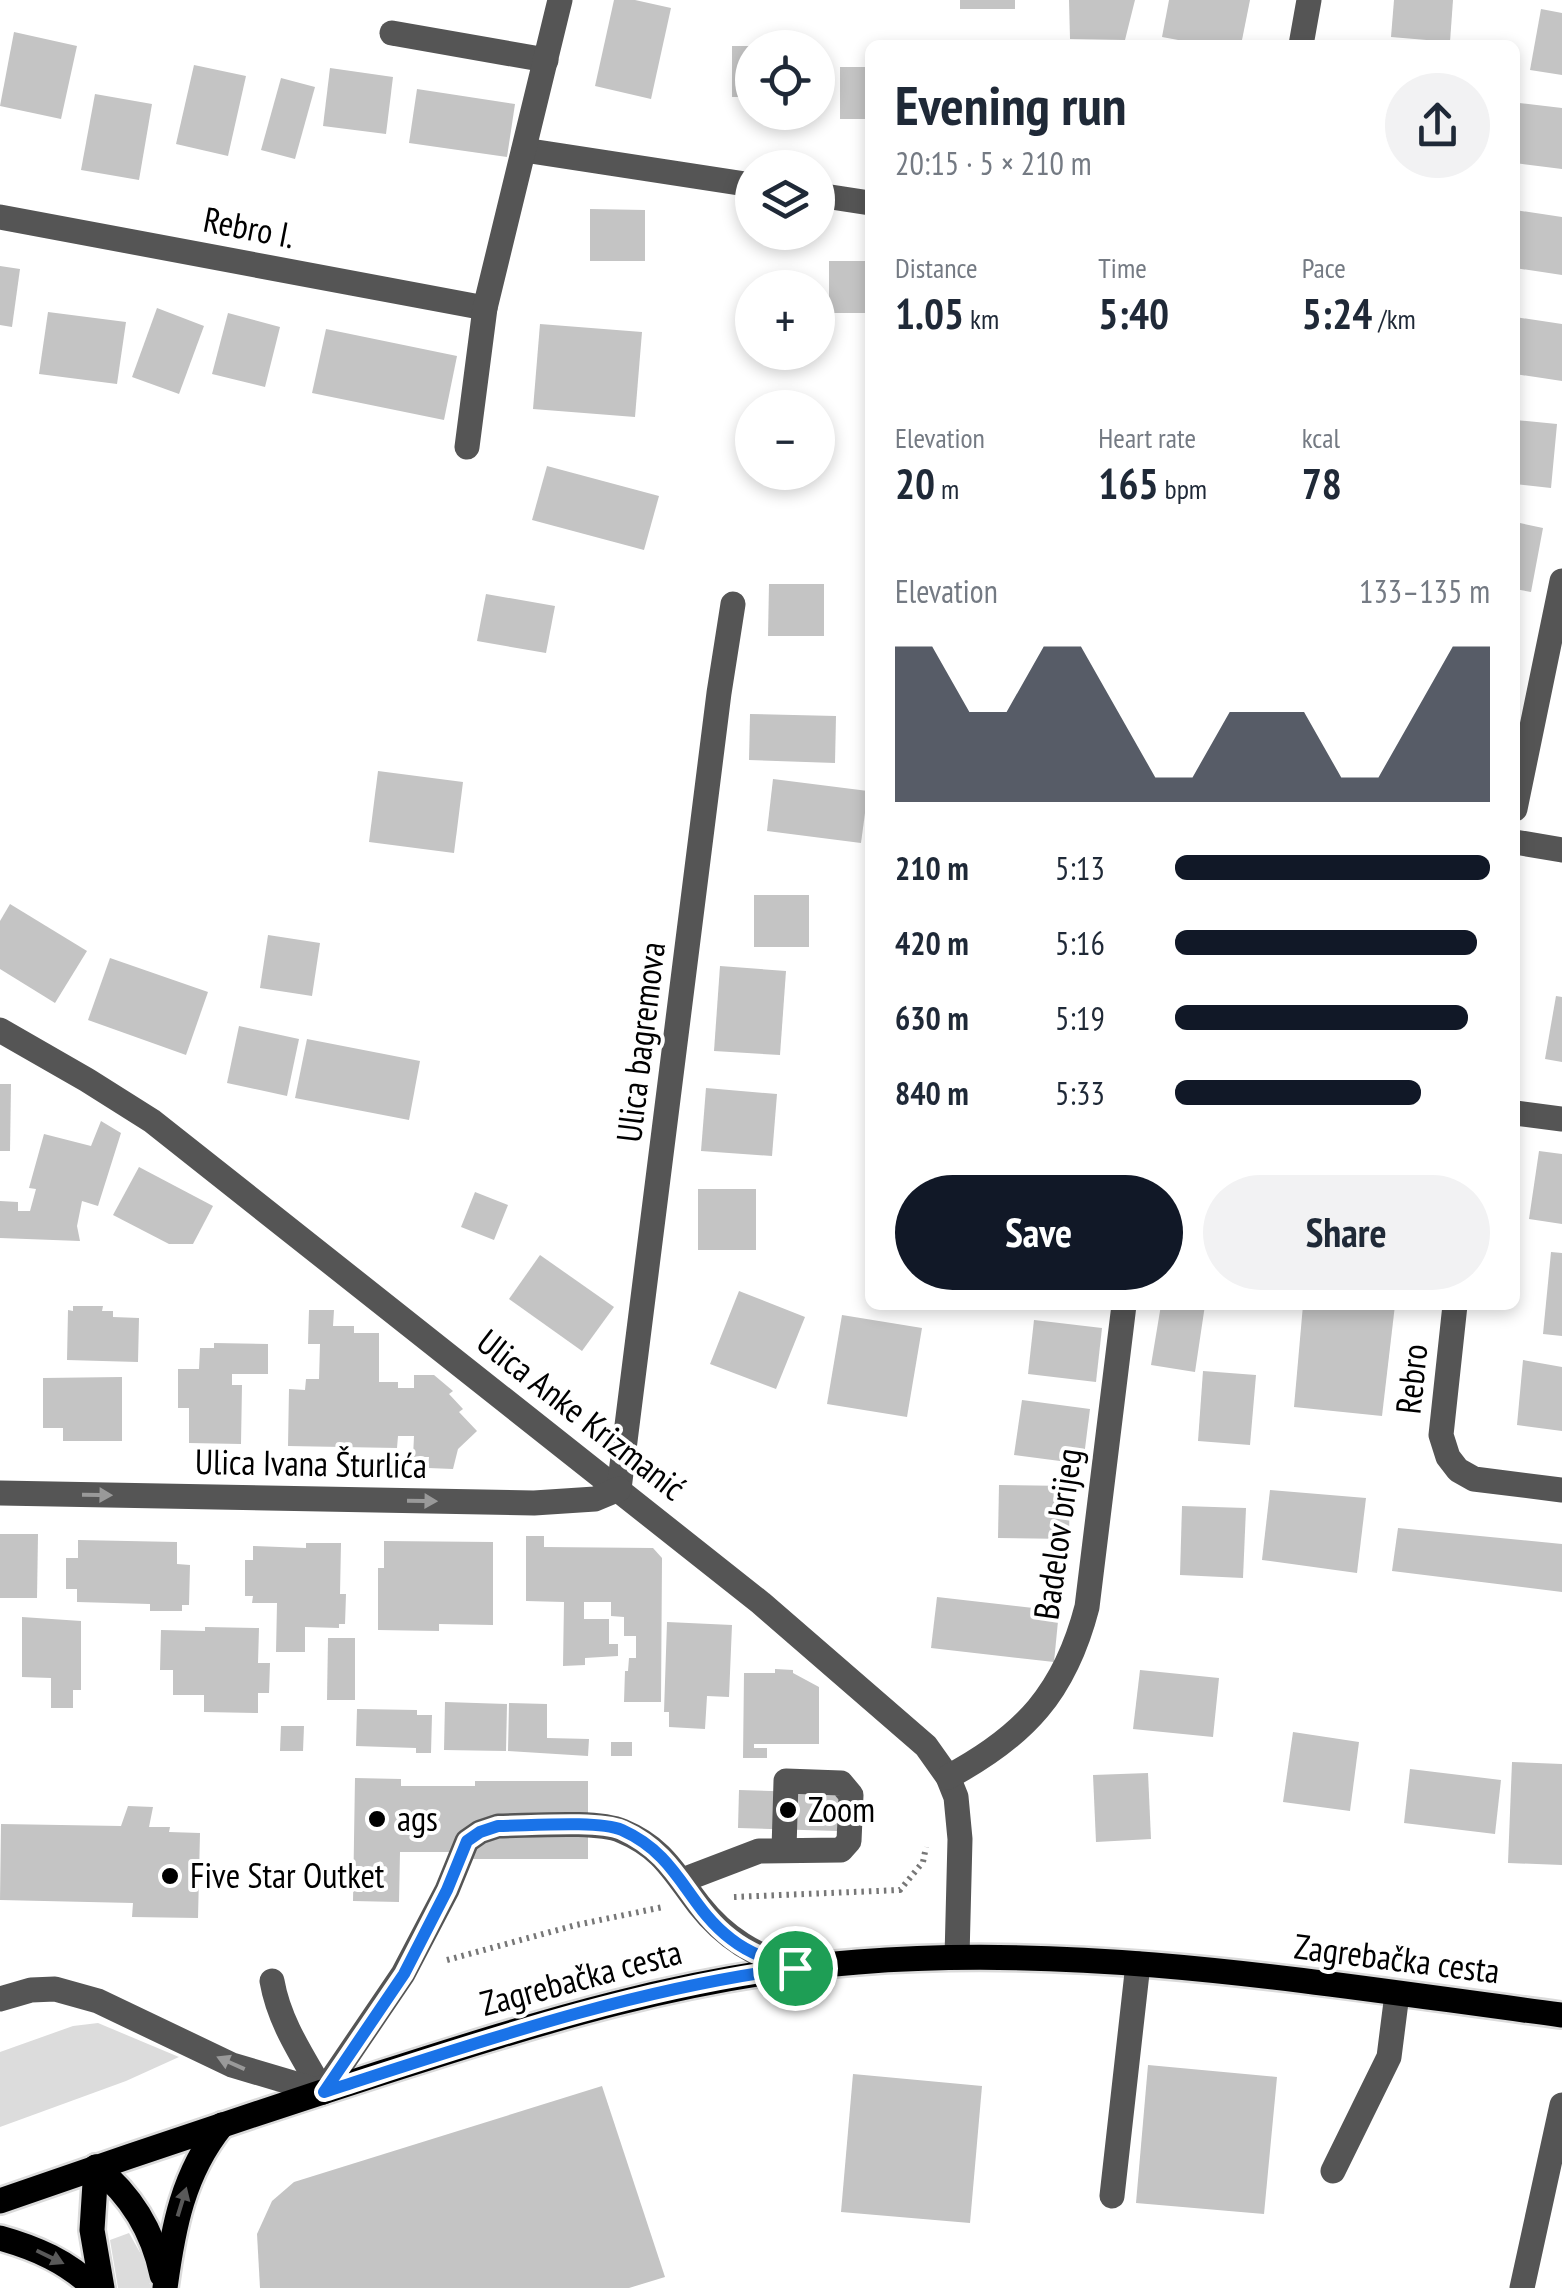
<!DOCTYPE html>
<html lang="en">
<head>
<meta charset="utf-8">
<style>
	:root { --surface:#fff; --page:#f2f2f3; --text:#1f2937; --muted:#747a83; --accent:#111827 }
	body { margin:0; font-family:"PT Sans Narrow",sans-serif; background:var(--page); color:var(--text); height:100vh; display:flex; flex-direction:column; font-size:38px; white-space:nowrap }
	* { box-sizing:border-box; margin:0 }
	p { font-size:32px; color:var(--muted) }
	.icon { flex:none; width:55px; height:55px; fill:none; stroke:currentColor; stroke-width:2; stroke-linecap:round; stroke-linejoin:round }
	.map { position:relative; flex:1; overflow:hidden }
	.details { position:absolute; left:865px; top:40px; width:655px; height:1270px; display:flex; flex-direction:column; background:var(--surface); border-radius:15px; box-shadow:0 5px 15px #0003 }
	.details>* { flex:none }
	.buttons { position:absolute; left:735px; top:30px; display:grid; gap:20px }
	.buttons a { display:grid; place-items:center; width:100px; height:100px; border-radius:50%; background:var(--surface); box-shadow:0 5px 15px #0003; font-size:50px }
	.pin { position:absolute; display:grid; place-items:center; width:85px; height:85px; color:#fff; margin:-42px; border:5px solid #fff; border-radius:50%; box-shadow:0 2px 10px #0007 }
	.round { display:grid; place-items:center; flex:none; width:105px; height:105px; border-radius:52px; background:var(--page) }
	.summary { display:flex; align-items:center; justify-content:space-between; height:170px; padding:0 30px }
	h1 { font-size:55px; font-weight:700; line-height:75px }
	.figures { display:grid; grid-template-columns:repeat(3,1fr); gap:15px; height:170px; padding:10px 30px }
	.figures div { display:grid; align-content:center }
	.figures b { font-size:42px; font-weight:700 }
	.figures small { font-size:28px; font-weight:400 }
	.figures p { font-size:28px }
	.chart { height:280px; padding:20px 30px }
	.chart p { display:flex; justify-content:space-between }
	.chart svg { width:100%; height:180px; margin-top:10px; fill:var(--accent); opacity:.7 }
	.cta { display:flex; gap:20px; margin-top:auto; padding:20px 30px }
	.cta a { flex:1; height:115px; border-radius:60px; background:var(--accent); color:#fff; font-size:40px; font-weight:700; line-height:115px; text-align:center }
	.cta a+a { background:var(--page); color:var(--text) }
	ul { padding:0 30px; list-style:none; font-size:32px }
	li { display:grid; grid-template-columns:160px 120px 1fr; align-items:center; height:75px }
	li i { height:25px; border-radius:12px; background:var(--accent) }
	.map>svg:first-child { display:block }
</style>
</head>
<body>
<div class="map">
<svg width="1562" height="2288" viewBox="0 0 1562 2288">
	<rect width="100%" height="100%" fill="#fff"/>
	<g fill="#dcdcdc">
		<polygon points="98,2023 179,2057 126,2081 0,2127 0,2052 73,2026"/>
		<polygon points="129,2233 142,2256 151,2288 118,2288 110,2240"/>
	</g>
	<g fill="#c4c4c4">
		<polygon points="614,0 635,0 671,8 651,99 595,86"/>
		<rect x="960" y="0" width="55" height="9"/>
		<polygon points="1069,0 1135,0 1125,40 1070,39"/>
		<polygon points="1169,0 1250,0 1241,45 1205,45 1162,37"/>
		<polygon points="1394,0 1453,0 1450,42 1391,37"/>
		<polygon points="1541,9 1562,13 1562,75 1530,70"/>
		<polygon points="14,32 77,46 61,119 0,106"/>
		<rect x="732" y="46" width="20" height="51"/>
		<polygon points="194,65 246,76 228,156 176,144"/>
		<rect x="840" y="67" width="30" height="52"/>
		<polygon points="330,68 393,77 386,134 323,126"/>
		<polygon points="281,78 315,87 295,159 261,150"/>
		<polygon points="417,89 515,104 507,157 409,143"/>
		<polygon points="95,94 152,104 139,180 81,170"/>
		<polygon points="1519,103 1562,108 1562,169 1515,163"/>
		<polygon points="590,209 645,210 645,261 590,261"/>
		<polygon points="1515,210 1562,217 1562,275 1515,268"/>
		<rect x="829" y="261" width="41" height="52"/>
		<polygon points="0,266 20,269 12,327 0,325"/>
		<polygon points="157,308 204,326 179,394 132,377"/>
		<polygon points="48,312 126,322 117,384 39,374"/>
		<polygon points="228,313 280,327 265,387 212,374"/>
		<polygon points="1515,317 1562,324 1562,381 1515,374"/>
		<polygon points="540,324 642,332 635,417 533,409"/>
		<polygon points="326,329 457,356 444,420 312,393"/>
		<polygon points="1515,420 1557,424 1551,488 1515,484"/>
		<polygon points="547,466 659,496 644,550 532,520"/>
		<polygon points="1515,522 1543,528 1531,592 1515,589"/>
		<polygon points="769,584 824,584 824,636 768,636"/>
		<polygon points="486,594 555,606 546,653 477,641"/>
		<polygon points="750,714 836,716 835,763 749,760"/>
		<polygon points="378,771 463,782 454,853 369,842"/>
		<polygon points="773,779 868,791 861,843 767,831"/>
		<rect x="754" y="895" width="55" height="52"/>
		<polygon points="10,904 87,951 55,1003 0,969 0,921"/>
		<polygon points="268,935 320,943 312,996 260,988"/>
		<polygon points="110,958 208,992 186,1055 88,1020"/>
		<polygon points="720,966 786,971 780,1055 714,1051"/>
		<polygon points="1556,996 1562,997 1562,1062 1545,1059"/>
		<polygon points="239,1026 299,1039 287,1096 227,1083"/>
		<polygon points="307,1039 420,1061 409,1120 295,1098"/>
		<polygon points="0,1084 11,1084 10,1151 0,1151"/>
		<polygon points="706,1088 777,1094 772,1156 701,1151"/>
		<polygon points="101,1121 121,1133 98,1206 82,1201 77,1226 80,1241 0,1238 0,1201 18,1202 18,1211 30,1211 36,1189 29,1188 44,1134 91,1146"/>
		<polygon points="1539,1151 1562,1154 1562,1224 1529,1219"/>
		<polygon points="139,1167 213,1206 193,1244 169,1244 113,1215"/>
		<rect x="698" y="1189" width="58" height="61"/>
		<polygon points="475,1192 508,1205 494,1240 461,1227"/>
		<polygon points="1551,1252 1562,1253 1562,1336 1543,1334"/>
		<polygon points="540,1255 614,1307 582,1351 509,1299"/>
		<polygon points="739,1291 805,1317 776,1389 710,1364"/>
		<polygon points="1161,1305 1205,1305 1195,1372 1151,1365"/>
		<polygon points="1303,1305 1395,1305 1382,1416 1294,1407"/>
		<polygon points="73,1306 103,1306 102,1311 113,1311 113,1317 139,1318 138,1362 67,1360 68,1310 73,1311"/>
		<polygon points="309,1310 334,1310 333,1326 354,1326 354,1333 379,1333 379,1382 398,1382 398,1388 414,1388 414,1375 434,1375 453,1391 449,1394 463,1409 459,1412 477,1431 458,1449 453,1469 428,1468 429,1457 413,1457 414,1436 398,1436 397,1448 288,1446 289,1389 305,1390 306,1379 319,1379 320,1344 308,1344"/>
		<polygon points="842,1315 922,1328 907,1417 827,1404"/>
		<polygon points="1034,1320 1102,1328 1096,1382 1028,1374"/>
		<polygon points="214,1343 268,1344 268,1374 232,1374 232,1385 242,1385 241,1444 189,1443 189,1408 178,1408 178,1369 199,1369 200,1348 214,1348"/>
		<polygon points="1523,1360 1562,1367 1562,1431 1517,1425"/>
		<polygon points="1203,1371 1256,1375 1250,1445 1198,1441"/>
		<polygon points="122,1377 122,1441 63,1441 63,1428 43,1428 43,1378"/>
		<polygon points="1022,1400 1090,1409 1083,1464 1014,1455"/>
		<polygon points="999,1485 1070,1486 1069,1539 998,1538"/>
		<polygon points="1270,1490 1366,1498 1357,1573 1262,1560"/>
		<polygon points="1182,1506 1246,1508 1243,1578 1180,1575"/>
		<polygon points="1398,1528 1562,1544 1562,1592 1392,1571"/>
		<polygon points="0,1534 38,1534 37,1598 0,1598"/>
		<polygon points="526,1536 544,1536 544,1547 653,1548 662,1558 661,1702 624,1702 625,1671 628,1671 629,1658 636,1658 636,1636 624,1636 624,1617 611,1616 611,1602 584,1602 584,1619 609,1619 609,1644 618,1644 618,1656 585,1658 585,1665 563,1666 564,1602 526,1601"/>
		<polygon points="78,1540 177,1542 177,1564 190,1565 189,1605 182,1605 182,1611 150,1611 150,1604 77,1602 77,1589 66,1589 66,1558 78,1558"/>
		<polygon points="384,1541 493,1542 493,1625 439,1624 439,1631 378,1630 378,1568 384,1568"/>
		<polygon points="306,1543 341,1543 340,1594 346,1594 345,1624 339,1624 339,1628 305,1627 305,1652 276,1652 277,1603 252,1603 253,1596 245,1596 245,1560 253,1560 253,1546 306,1548"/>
		<polygon points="937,1597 1059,1611 1054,1662 931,1648"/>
		<polygon points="22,1617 81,1621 81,1690 73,1690 73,1708 51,1708 51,1678 22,1677"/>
		<polygon points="667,1622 732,1625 729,1697 707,1696 705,1729 669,1727 669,1712 664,1712"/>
		<polygon points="205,1627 259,1628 258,1663 270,1663 269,1693 258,1693 258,1713 204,1712 204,1695 173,1695 173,1670 160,1670 161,1630 205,1631"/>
		<polygon points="328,1638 355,1638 355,1700 327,1700"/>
		<polygon points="775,1669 793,1670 793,1673 819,1687 819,1744 754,1744 754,1748 767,1748 767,1758 743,1758 744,1673 775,1673"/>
		<polygon points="1140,1670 1219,1678 1213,1737 1133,1729"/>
		<polygon points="445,1702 507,1704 506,1751 444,1750"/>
		<polygon points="509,1703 547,1704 547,1738 589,1739 588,1756 508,1751"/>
		<polygon points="357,1709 417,1710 417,1715 432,1715 431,1753 416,1753 416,1748 356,1746"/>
		<polygon points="281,1726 304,1726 303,1751 280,1751"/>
		<polygon points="1293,1732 1359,1742 1350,1811 1283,1802"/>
		<rect x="611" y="1742" width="21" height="14"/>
		<polygon points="1512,1762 1562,1764 1562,1865 1508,1863"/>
		<polygon points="1410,1769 1501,1780 1495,1834 1404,1823"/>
		<polygon points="1148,1773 1151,1839 1096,1842 1093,1775"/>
		<polygon points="355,1778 401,1779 401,1786 475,1786 475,1781 588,1781 588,1859 471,1859 471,1852 400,1852 399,1902 353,1901"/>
		<polygon points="739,1790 839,1793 837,1831 738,1828"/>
		<polygon points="128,1806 153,1807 149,1827 170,1827 169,1832 200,1833 198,1918 132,1917 133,1903 0,1900 1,1824 121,1826"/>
		<polygon points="1148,2065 1277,2077 1264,2214 1136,2203"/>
		<polygon points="853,2074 982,2086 970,2223 841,2212"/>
		<polygon points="602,2086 665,2277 629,2288 260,2288 257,2234 272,2201 294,2182"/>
	</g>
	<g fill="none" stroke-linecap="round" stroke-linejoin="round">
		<defs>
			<g id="major">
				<path d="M96 2167C131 2195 153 2231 162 2275"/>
				<polyline points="96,2167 92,2230 102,2288"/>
				<path d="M0 2201C126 2157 254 2114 381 2073 541 2022 689 1975 858 1962 1093 1943 1329 1985 1562 2015"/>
				<path d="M0 2238C36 2248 68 2262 94 2288"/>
				<path d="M165 2288C173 2228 183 2173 222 2125"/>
			</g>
		</defs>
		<use href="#major" stroke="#dbdbdb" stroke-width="30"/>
		<g stroke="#777" stroke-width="6" stroke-dasharray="2.5 5" stroke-linecap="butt">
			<polyline points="734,1897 900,1890 923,1862 926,1847"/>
			<polyline points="447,1960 576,1925 663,1907"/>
		</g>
		<g stroke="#555" stroke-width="25">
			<polyline points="392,33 546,60"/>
			<polyline points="1301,45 1309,0"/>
			<polyline points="524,150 752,185"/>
			<polyline points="818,195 870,203"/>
			<polyline points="0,217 485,308"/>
			<polyline points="467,447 485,308 560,0"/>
			<polyline points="1515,809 1562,581"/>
			<polyline points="1515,842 1562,850"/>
			<polyline points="0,1030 87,1080 152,1121 761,1603 926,1746 948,1777 956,1797 960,1839 957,1957"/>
			<polyline points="1515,1113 1562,1119"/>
			<polyline points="1455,1305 1441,1435 1448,1457 1458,1470 1474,1479 1562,1490"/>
			<polyline points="619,1489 719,693 733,604"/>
			<polyline points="0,1493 534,1503 595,1499 619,1489"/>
			<path d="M948 1777C1025 1736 1065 1692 1087 1607L1124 1305"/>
			<polyline points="683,1880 759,1851 841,1850 849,1841 851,1795 841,1783 786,1781 784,1849"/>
			<path d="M272 1981C279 2022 303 2057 323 2092"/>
			<polyline points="0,1999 31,1990 55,1989 98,2001 232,2065 323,2092"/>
			<path d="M323 2092 403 1974 447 1890 467 1841 480 1832 498 1826C528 1826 597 1820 622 1831 663 1848 674 1873 699 1905 725 1938 755 1956 795 1968"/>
			<polyline points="1333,2171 1389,2057 1397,1994"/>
			<polyline points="1112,2196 1138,1964"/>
			<polyline points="1522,2288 1562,2105"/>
		</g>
		<use href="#major" stroke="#000" stroke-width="25"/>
	</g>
	<defs><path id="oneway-solid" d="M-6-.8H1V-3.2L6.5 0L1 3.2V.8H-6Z" transform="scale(2.5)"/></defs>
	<g fill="#999">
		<use href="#oneway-solid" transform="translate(97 1495) rotate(1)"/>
		<use href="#oneway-solid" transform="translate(422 1501) rotate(1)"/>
		<use href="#oneway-solid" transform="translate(231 2063) rotate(-156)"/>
	</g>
	<g fill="#595959">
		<use href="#oneway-solid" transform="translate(182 2202) rotate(-73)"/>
		<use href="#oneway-solid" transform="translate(50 2257) rotate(26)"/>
	</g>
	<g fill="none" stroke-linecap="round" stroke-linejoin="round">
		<defs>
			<path id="route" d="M498 1826C527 1826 598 1820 622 1830 680 1856 686 1905 731 1939 750 1954 772 1961 795 1968 632 1989 479 2042 324 2092L404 1974 447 1890 467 1841 480 1832Z"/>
		</defs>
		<use href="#route" stroke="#fff" stroke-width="20"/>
		<use href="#route" stroke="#1a73e8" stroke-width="12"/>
	</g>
	<g fill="#000" stroke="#fff" stroke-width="4">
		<circle cx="788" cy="1810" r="10"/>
		<circle cx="377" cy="1819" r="10"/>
		<circle cx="170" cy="1876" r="10"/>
	</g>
	<g text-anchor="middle" stroke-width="8" stroke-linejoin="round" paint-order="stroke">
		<g font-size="35" fill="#000" stroke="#fff">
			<text transform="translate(249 228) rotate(11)" y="12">Rebro I.</text>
			<text transform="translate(641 1042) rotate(-83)" y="12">Ulica bagremova</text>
			<text transform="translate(1412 1379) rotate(-84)" y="12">Rebro</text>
			<text transform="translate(581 1415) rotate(38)" y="12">Ulica Anke Krizmanić</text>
			<text transform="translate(311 1464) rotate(1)" y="12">Ulica Ivana Šturlića</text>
			<text transform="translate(1058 1534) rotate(-82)" y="12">Badelov brijeg</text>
			<text transform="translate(1397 1959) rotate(7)" y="12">Zagrebačka cesta</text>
			<text transform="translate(581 1978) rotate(-15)" y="12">Zagrebačka cesta</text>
		</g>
		<g font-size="35" fill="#000" stroke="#fff" text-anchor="start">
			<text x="808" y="1822">Zoom</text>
			<text x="397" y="1831">ags</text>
			<text x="190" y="1888">Five Star Outket</text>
		</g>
	</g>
</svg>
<div class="buttons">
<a><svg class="icon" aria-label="locate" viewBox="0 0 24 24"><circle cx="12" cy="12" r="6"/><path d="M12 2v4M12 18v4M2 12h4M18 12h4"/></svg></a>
<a><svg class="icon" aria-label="layers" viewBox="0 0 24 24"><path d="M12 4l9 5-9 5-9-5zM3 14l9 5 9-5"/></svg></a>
<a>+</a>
<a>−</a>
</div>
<div class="pin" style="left:795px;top:1968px;background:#1e9e55"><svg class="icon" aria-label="arrive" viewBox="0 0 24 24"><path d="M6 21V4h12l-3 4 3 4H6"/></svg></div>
<section class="details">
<div class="summary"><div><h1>Evening run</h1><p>20:15 · 5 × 210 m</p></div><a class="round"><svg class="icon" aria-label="share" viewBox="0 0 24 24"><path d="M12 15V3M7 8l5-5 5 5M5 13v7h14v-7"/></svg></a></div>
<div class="figures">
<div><p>Distance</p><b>1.05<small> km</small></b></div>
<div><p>Time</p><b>5:40</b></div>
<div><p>Pace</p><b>5:24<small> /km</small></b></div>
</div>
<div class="figures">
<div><p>Elevation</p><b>20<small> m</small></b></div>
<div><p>Heart rate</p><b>165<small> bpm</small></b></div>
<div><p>kcal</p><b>78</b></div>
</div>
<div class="chart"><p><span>Elevation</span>133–135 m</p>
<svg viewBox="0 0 160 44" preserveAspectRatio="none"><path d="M0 44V6L10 6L20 22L30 22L40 6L50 6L60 22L70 38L80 38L90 22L100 22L110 22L120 38L130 38L140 22L150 6L160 6V44z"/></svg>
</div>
<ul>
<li><b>210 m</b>5:13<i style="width:100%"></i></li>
<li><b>420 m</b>5:16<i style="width:96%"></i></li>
<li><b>630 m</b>5:19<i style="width:93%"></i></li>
<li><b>840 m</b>5:33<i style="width:78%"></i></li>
</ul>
<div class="cta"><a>Save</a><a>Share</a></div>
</section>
</div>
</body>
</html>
